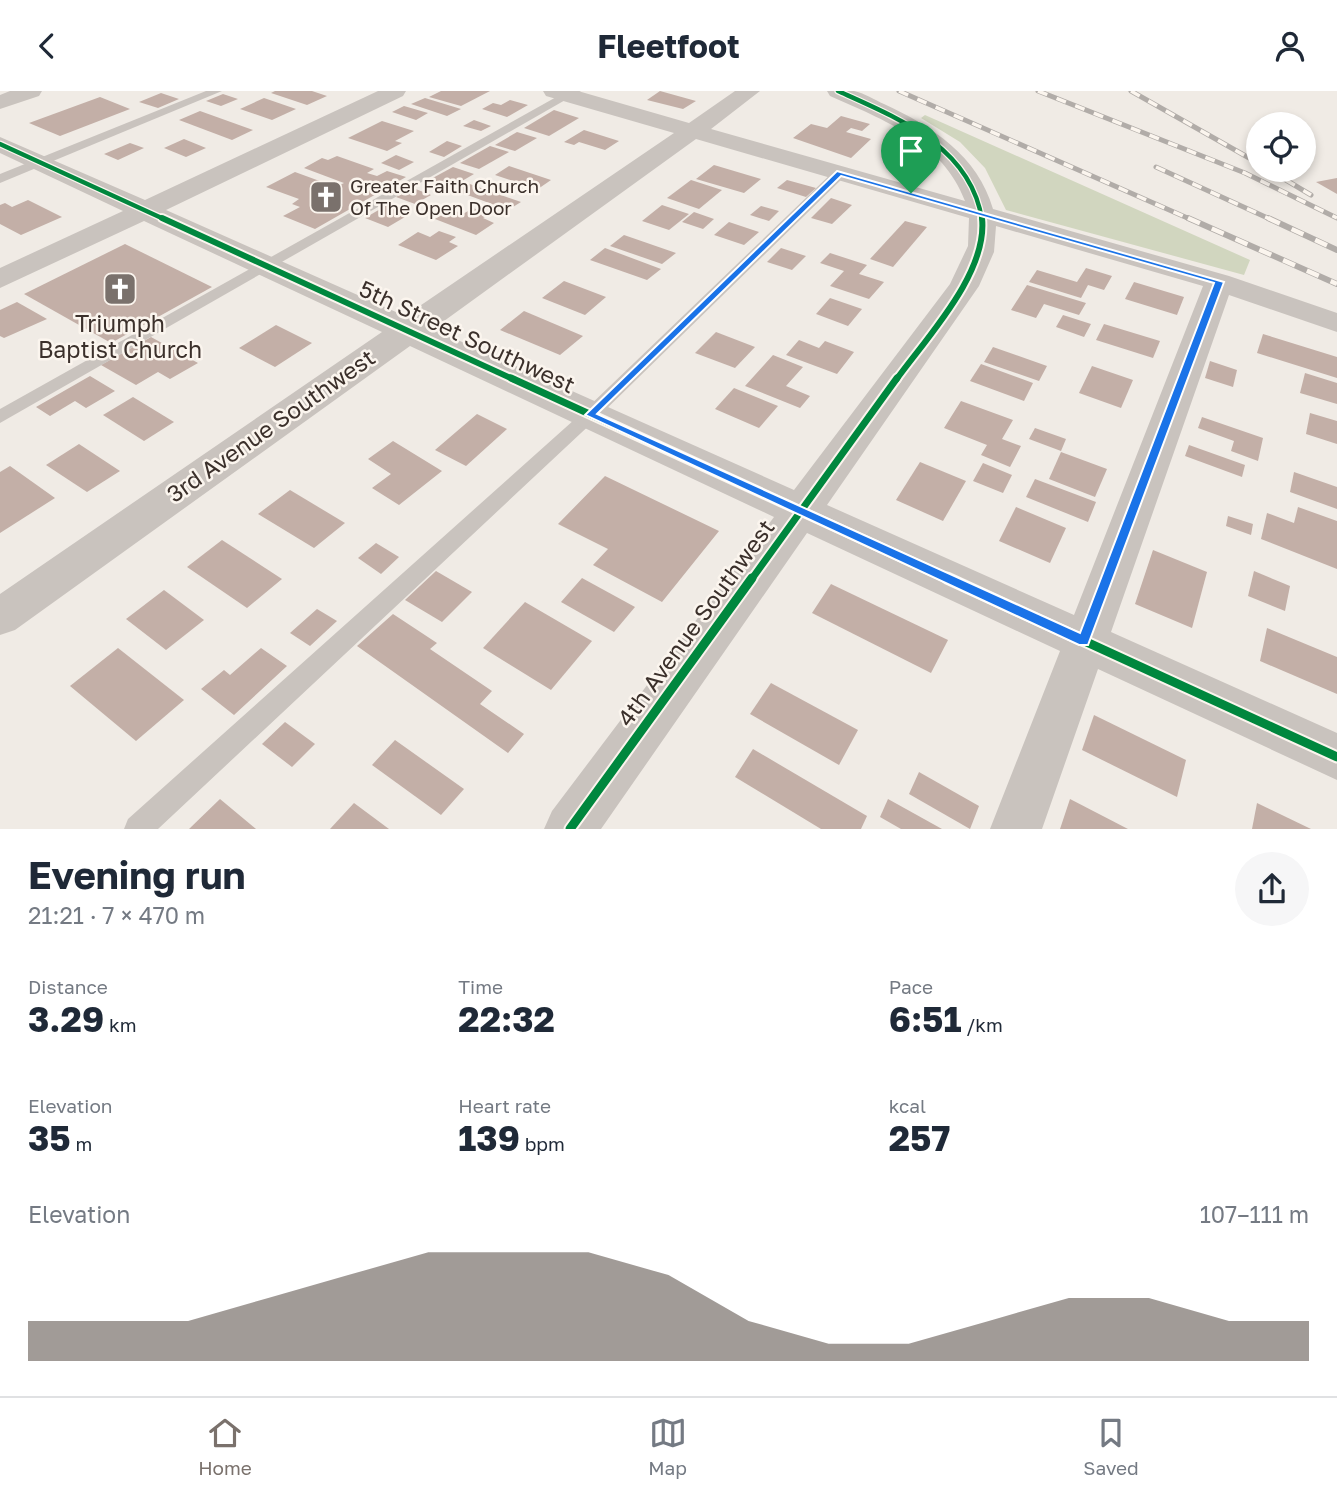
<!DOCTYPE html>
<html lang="en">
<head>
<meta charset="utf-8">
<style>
	:root { --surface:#fff; --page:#f6f6f7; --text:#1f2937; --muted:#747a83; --line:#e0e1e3; --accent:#7a716c }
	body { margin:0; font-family:"Golos Text",sans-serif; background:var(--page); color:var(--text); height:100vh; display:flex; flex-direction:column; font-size:26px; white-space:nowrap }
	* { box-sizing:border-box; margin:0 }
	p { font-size:23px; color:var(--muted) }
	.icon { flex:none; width:38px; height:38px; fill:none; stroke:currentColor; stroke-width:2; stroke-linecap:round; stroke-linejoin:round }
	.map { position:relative; height:738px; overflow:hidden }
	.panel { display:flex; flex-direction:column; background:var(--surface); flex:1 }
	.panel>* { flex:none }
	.controls { position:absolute; left:1246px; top:21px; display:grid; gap:14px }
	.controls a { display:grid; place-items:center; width:70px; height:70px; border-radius:50%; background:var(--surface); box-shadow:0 4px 10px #0003; font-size:35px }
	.pin { position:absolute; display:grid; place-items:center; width:60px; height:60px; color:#fff; margin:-72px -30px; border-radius:50% 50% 50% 0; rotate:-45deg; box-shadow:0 0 7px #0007 }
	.pin .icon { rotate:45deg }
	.round { display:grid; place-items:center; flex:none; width:74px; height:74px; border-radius:37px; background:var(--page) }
	.overview { display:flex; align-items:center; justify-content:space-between; height:119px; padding:0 28px }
	h1 { font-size:38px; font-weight:700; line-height:52px }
	.figures { display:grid; grid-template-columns:repeat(3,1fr); gap:10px; height:119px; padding:7px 28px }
	.figures div { display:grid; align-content:center }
	.figures b { font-size:35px; font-weight:700 }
	.figures small { font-size:19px; font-weight:400 }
	.figures p { font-size:19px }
	.chart { height:196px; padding:14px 28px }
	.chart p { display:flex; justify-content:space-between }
	.chart svg { width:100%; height:126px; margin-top:7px; fill:var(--accent); opacity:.7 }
	header { display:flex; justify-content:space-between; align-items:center; height:91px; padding:0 28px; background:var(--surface); font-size:32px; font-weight:700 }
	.menu { display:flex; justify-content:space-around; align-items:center; height:98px; border-top:2px solid var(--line); background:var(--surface); font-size:19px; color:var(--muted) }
	.menu a { display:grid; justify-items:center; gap:4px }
	.menu .selected { color:var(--accent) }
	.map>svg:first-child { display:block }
</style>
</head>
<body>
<header><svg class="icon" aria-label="back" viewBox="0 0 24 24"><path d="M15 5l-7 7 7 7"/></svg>Fleetfoot<svg class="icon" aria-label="person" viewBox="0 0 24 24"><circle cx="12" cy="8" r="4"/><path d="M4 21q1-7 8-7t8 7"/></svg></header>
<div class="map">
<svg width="1337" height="738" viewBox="0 0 1337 738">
	<rect width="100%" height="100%" fill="#f0ebe5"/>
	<polygon fill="#d1d6bf" points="925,24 1250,169 1244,184 1006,119 985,77 960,51 921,27"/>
	<g fill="#c3afa7">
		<polygon points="275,0 312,0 327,5 307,14 271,2"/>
		<polygon points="441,0 490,0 461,15 429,6"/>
		<polygon points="660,0 696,10 683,18 647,9"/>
		<polygon points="161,2 179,8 158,17 139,11"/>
		<polygon points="223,3 238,8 221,15 206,10"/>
		<polygon points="100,6 130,18 60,45 29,32"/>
		<polygon points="264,7 296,18 272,29 240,18"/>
		<polygon points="425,7 461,18 447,25 411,13"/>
		<polygon points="510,9 528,14 507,26 482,18 493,12 501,14"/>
		<polygon points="404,15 428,22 416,29 392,21"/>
		<polygon points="554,19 579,27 549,45 524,37"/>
		<polygon points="200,20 253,39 232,49 179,29"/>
		<polygon points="841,25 870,33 862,40 851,37 846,41 871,48 851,67 793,47 811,33 827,37"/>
		<polygon points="474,29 491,35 481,40 463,35"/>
		<polygon points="382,30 414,40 395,50 402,52 387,60 348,47"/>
		<polygon points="584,39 619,50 605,59 579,51 574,54 564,51"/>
		<polygon points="517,41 537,47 515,60 495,54"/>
		<polygon points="184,48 206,57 186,66 164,57"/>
		<polygon points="447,50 462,55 444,66 429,61"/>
		<polygon points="130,52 144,57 118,69 104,63"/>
		<polygon points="490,55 509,61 479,78 460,72"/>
		<polygon points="396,64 414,71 399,79 381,72"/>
		<polygon points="337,65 374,78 367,82 377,85 387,80 406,86 315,138 283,125 300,116 292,113 299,108 266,96 295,81 336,96 344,92 304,77 322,67 328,69"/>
		<polygon points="714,74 761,88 744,102 696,88"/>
		<polygon points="509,75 551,89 538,98 495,84"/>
		<polygon points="453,76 474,83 450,97 429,89"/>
		<polygon points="1337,87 1337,103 1316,91"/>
		<polygon points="691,89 722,99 699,118 667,107"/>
		<polygon points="787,89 816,97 806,106 777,97"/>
		<polygon points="467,92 521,111 508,119 454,99"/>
		<polygon points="413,97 431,104 415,113 396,106"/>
		<polygon points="831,107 852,114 832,133 811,127"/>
		<polygon points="28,109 62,126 21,144 0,133 0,114 5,112 12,116"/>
		<polygon points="387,114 410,123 388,136 365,127"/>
		<polygon points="662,114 689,123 669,139 642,130"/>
		<polygon points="761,115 779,120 769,130 750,124"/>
		<polygon points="473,117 490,123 483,127 494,132 476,144 435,128 451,118 463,123"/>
		<polygon points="694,121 714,128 703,138 682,131"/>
		<polygon points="905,130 927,136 893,176 870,168"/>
		<polygon points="729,131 759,141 744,154 714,144"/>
		<polygon points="439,140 456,146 449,151 458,155 436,169 398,154 418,141 430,146"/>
		<polygon points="624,144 676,162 662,173 610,155"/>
		<polygon points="125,153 212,196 111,252 24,203"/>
		<polygon points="605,157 661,178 647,189 590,169"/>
		<polygon points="781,157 806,165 792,179 767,171"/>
		<polygon points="830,162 867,174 859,183 884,191 869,208 830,195 844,180 820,172"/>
		<polygon points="1086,177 1112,185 1104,199 1088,194 1081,207 1029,191 1037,179 1077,191"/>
		<polygon points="564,190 606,206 585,224 542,207"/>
		<polygon points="1134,191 1184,206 1177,224 1125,208"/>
		<polygon points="1027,194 1086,212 1079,224 1044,213 1036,227 1011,219"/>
		<polygon points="830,207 862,218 848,235 816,223"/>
		<polygon points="17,211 47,228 4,247 0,245 0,219"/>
		<polygon points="524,220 583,245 560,264 500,239"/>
		<polygon points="1063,224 1091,233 1084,246 1056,236"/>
		<polygon points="1104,233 1160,250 1153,267 1096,249"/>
		<polygon points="276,234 312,252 275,276 239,257"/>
		<polygon points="716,241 755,256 735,277 695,262"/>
		<polygon points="1263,243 1337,266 1337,287 1257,262"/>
		<polygon points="151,246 198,272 170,288 158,281 136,294 101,274"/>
		<polygon points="799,249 819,257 825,250 854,261 837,283 786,264"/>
		<polygon points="993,256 1047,275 1039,290 984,271"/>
		<polygon points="773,264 803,276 786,295 810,305 800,317 745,295"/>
		<polygon points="1210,270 1237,279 1233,296 1205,287"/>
		<polygon points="981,273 1033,292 1024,310 970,290"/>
		<polygon points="1092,275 1133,289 1121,317 1079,302"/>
		<polygon points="1305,282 1337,292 1337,313 1300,302"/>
		<polygon points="90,285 115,300 86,317 75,310 50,325 36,316"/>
		<polygon points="734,297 778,315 759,337 715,318"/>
		<polygon points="133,306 174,331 144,350 103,324"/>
		<polygon points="961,310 1013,329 1002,348 1021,355 1010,376 981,364 987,354 944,337"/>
		<polygon points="1310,322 1337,330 1337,353 1306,343"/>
		<polygon points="477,323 507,338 466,375 435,359"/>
		<polygon points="1202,326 1263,347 1258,370 1231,360 1234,350 1198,337"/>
		<polygon points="1035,337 1066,348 1061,360 1029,348"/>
		<polygon points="393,350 442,380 399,414 372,397 391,383 368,368"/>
		<polygon points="79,353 120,380 87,401 46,374"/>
		<polygon points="1189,354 1245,374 1242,386 1185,365"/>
		<polygon points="1061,361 1107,378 1095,406 1049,388"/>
		<polygon points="920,371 966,390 943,430 896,409"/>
		<polygon points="983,372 1012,384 1003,402 973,390"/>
		<polygon points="10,375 55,407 0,442 0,381"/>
		<polygon points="1294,381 1337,396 1337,418 1290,401"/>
		<polygon points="605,385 719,440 662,511 593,474 608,458 558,433"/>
		<polygon points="1035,388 1096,411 1088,431 1026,406"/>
		<polygon points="290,399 345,432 314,457 258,423"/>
		<polygon points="1016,416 1066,437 1050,472 999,450"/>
		<polygon points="1298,416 1337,430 1337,478 1261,448 1267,422 1294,432"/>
		<polygon points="1228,425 1253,433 1251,444 1226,435"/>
		<polygon points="222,449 282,488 247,517 187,476"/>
		<polygon points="376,452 399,466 381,483 358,467"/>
		<polygon points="1153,459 1207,481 1192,537 1135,513"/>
		<polygon points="436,480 472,501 442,531 405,509"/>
		<polygon points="1254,480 1290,495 1285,520 1248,505"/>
		<polygon points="582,487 635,516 614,541 561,511"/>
		<polygon points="831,493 948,549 931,582 812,522"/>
		<polygon points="164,499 204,529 166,559 126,528"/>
		<polygon points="525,511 592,550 551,599 483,557"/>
		<polygon points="317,518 337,530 310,555 290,542"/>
		<polygon points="393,523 437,552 430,558 492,600 480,613 524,643 508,662 357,555"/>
		<polygon points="1267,537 1337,566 1337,603 1260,570"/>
		<polygon points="118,557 184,609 136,650 70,595"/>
		<polygon points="261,557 287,575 234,624 201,598 224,579 230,584"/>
		<polygon points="771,592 858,639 839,674 750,623"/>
		<polygon points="1094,624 1186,669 1177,706 1082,659"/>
		<polygon points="285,631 315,653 292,676 262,653"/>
		<polygon points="395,649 464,698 441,724 372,674"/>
		<polygon points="753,658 867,725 861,738 821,738 735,686"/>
		<polygon points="919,681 979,715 970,738 909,703"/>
		<polygon points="220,708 256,738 189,738"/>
		<polygon points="888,708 942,738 901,738 880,726"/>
		<polygon points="1070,708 1128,738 1060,738"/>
		<polygon points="354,712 389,738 330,738"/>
		<polygon points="1257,712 1311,738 1252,738"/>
	</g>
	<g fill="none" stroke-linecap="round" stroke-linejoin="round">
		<g fill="#c9c3be" fill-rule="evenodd">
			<polygon points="206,0 222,0 0,92 0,83"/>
			<polygon points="567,0 581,0 0,332 0,318"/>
			<polygon points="840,78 845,79 845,85 596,328 158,738 124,738 128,728 584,320 835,79"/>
		</g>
		<g fill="#c9c3be" fill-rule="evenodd">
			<polygon points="10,0 42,0 39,5 0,18 0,4"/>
			<path d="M378 0H406L403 5 166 119 405 225 674 42 546 5 543 0H578L689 32 735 0H760L711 38 965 110C943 51 884 29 830 5L827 0C836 0 846 0 854 0 864 2 875 9 884 13 932 35 978 65 993 118L1229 185 1337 222V241L1229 204 1111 541 1337 642V689L1098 578 1042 738H990L1060 560 807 442 601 738H544L552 720 774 426 410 255 15 539 0 544V503L382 241 144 130 0 197V177L123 120 0 62V46L145 109ZM696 48 969 127 968 155 950 193 794 399 433 238ZM996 135 1203 195 1074 524 827 414 979 195 994 161Z"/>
		</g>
		<defs>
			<g id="rail-far1">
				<polyline points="899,0 1192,129"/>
				<polyline points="1038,0 1245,82 1337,127"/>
				<polyline points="1131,0 1258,72"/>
				<polyline points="1156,76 1272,129"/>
				<polyline points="1269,79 1311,104"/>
			</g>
			<g id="rail">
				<polyline points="1188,127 1337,193"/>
				<polyline points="1268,127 1337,159"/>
			</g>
		</defs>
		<use href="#rail-far1" stroke="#b1aca8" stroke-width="5"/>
		<use href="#rail" stroke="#b1aca8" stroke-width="6"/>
		<use href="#rail-far1" stroke="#fbf5ee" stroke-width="3.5" stroke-dasharray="10" stroke-linecap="butt"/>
		<use href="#rail" stroke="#fbf5ee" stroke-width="4.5" stroke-dasharray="13" stroke-linecap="butt"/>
		<defs>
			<g id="cycleway-far3">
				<path d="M838 0C898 27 971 56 982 129"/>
				<polyline points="0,53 166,129"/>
			</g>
			<g id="cycleway-far2">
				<polyline points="162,127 515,289"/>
				<path d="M896 289C927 246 988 182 982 127"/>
			</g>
			<g id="cycleway-far1">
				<polyline points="511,287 951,489"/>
				<polyline points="751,489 897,287"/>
			</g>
			<g id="cycleway">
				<polyline points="947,487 1337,666"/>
				<polyline points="570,738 752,487"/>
			</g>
		</defs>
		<use href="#cycleway-far3" stroke="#fbf5ee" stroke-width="7"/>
		<use href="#cycleway-far2" stroke="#fbf5ee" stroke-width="10"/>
		<use href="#cycleway-far1" stroke="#fbf5ee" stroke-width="11"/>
		<use href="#cycleway" stroke="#fbf5ee" stroke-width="13"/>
		<use href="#cycleway-far3" stroke="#00873e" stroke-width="4.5"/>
		<use href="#cycleway-far2" stroke="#00873e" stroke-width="6"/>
		<use href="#cycleway-far1" stroke="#00873e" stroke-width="7"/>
		<use href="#cycleway" stroke="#00873e" stroke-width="9"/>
	</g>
	<path fill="#1a73e8" stroke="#fff" stroke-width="2" fill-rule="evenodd" d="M837 80 1224 191 1088 554H1079L585 324ZM841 85 1214 192 1080 542 597 323Z"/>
	<defs>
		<symbol id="church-square" viewBox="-11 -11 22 22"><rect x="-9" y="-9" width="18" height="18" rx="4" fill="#7a716c" stroke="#fbf5ee"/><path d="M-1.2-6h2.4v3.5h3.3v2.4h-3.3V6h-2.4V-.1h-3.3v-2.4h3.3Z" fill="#fff"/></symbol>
	</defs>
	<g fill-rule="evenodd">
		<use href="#church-square" x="307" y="87" width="38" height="38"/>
		<use href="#church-square" x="101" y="179" width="38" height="38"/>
	</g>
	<g text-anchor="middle" stroke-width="5" stroke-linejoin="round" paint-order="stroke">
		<g font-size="19" fill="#3b302b" stroke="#fbf5ee" text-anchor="start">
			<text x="350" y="102">Greater Faith Church<tspan x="350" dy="22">Of The Open Door</tspan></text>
		</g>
		<g font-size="23" fill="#3b302b" stroke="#fbf5ee">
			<text x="120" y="241">Triumph<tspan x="120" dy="26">Baptist Church</tspan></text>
		</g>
		<g font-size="23" fill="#3b302b" stroke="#fbf5ee">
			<text transform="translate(467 246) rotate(25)" y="8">5th Street Southwest</text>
			<text transform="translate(271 335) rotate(-35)" y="8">3rd Avenue Southwest</text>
			<text transform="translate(696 532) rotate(-54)" y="8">4th Avenue Southwest</text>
		</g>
	</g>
</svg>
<div class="controls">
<a><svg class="icon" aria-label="locate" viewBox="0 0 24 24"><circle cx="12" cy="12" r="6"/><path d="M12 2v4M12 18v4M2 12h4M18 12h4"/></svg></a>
</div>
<div class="pin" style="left:911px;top:102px;background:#1e9e55"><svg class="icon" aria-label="arrive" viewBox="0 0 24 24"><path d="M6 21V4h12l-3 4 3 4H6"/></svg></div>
</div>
<section class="panel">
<div class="overview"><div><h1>Evening run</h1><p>21:21 · 7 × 470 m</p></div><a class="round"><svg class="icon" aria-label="share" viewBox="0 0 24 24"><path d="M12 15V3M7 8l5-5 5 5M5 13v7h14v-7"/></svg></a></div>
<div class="figures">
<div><p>Distance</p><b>3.29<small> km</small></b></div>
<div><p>Time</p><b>22:32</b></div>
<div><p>Pace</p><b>6:51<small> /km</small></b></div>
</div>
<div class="figures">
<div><p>Elevation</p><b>35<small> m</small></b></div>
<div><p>Heart rate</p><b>139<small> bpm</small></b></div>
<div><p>kcal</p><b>257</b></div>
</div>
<div class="chart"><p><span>Elevation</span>107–111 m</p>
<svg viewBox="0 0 160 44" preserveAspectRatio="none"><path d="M0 44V30L10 30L20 30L30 22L40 14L50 6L60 6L70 6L80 14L90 30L100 38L110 38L120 30L130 22L140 22L150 30L160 30V44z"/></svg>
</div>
</section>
<nav class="menu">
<a class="selected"><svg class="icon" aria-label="home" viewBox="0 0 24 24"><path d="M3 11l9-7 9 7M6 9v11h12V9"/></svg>Home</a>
<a><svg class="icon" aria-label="map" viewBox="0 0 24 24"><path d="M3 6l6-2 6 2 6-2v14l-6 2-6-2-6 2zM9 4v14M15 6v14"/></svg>Map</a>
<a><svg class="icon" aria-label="saved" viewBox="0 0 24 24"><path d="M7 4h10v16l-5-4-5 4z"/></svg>Saved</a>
</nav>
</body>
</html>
